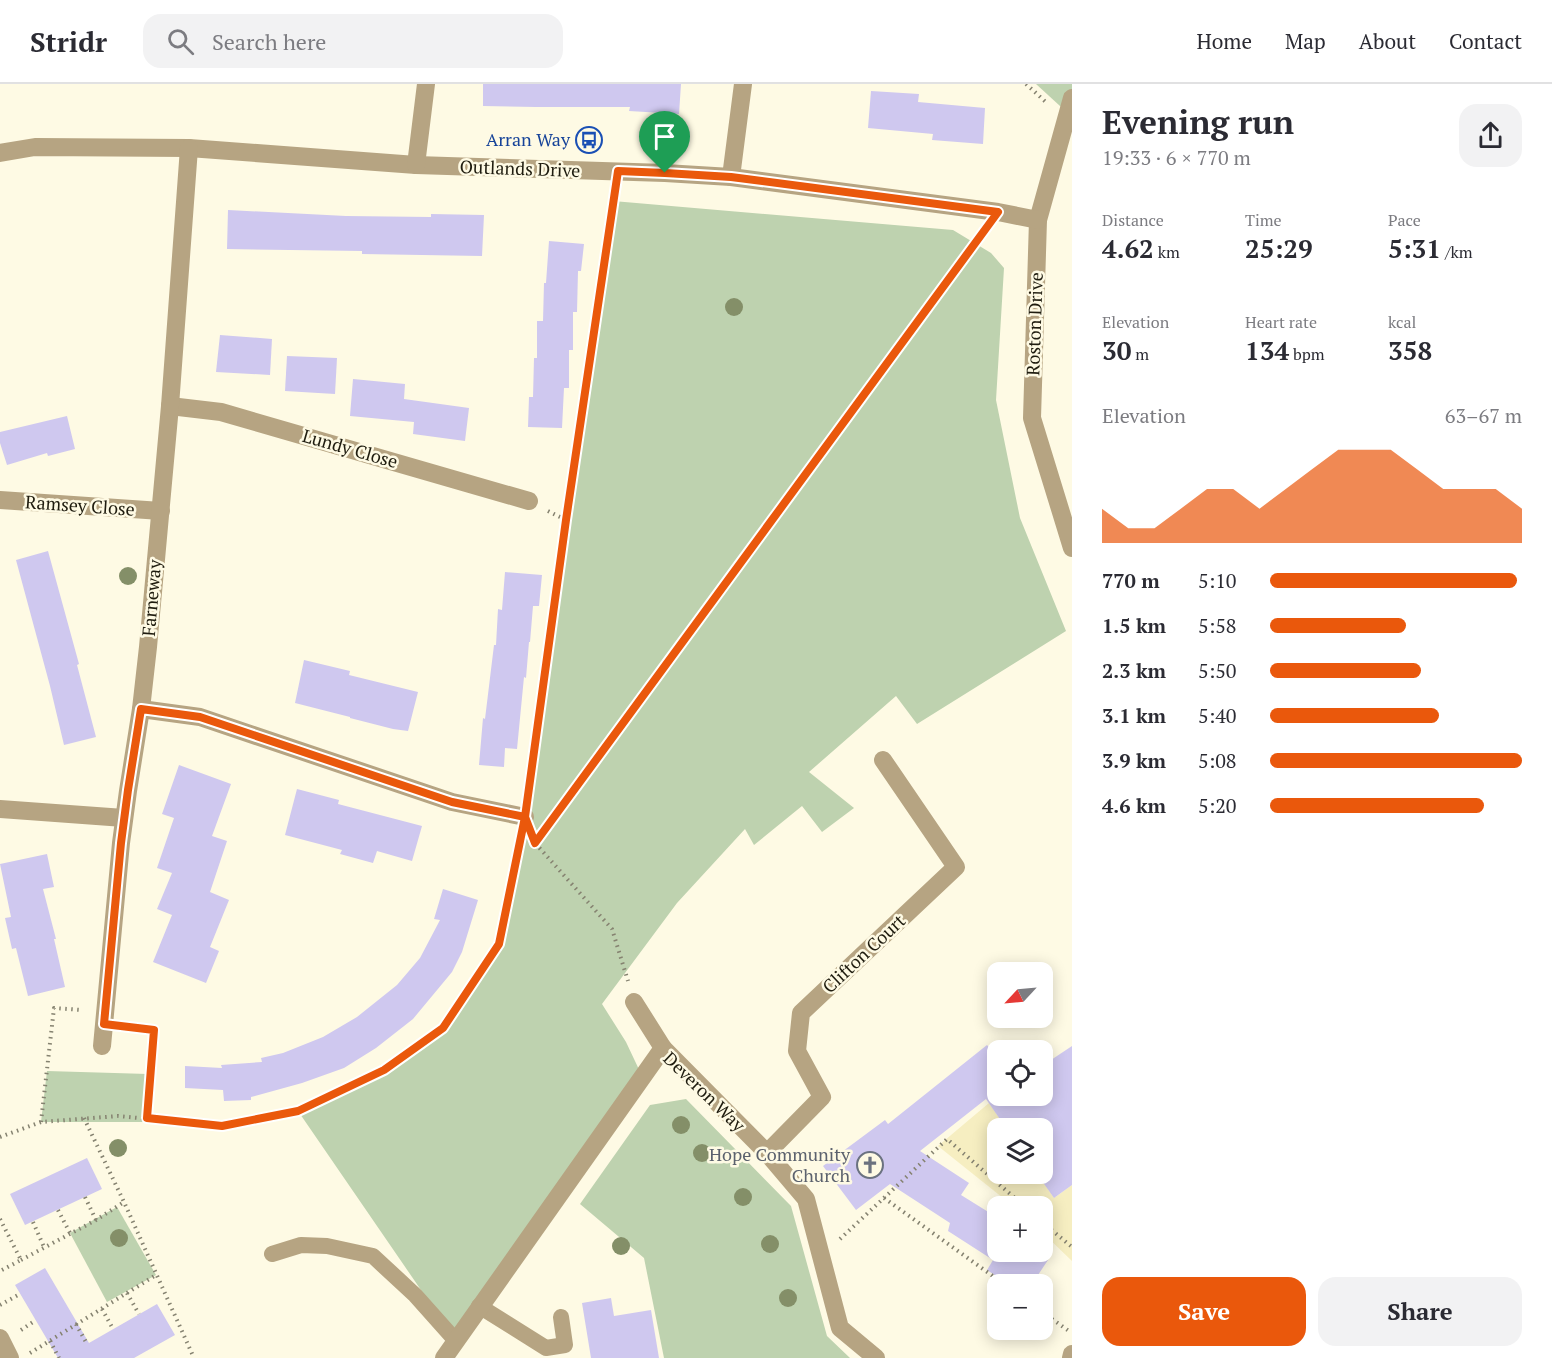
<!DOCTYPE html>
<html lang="en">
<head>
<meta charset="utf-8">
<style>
	:root { --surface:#fff; --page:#f2f2f3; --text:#2b2b33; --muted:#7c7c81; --line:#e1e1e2; --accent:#ea580c }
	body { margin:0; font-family:"PT Serif",serif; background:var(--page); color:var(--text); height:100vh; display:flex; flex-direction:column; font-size:22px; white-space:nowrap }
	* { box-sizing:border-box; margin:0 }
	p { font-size:20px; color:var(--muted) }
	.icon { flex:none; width:33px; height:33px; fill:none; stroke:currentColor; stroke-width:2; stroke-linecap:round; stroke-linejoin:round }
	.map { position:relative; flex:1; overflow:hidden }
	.details { display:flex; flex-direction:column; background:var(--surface); width:480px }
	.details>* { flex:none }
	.needle { width:39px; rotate:244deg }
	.tools { position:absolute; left:987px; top:878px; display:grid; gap:12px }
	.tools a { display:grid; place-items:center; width:66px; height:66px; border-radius:12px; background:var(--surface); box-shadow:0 3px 15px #0003; font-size:30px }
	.pin { position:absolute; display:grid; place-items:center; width:51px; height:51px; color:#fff; margin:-62px -26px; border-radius:50% 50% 50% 0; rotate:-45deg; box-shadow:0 0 6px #0007 }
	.pin .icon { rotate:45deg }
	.round { display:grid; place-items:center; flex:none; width:63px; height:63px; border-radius:18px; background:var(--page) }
	.head { display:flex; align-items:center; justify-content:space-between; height:102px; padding:0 30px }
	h1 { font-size:33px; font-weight:800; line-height:45px }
	.figures { display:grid; grid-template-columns:repeat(3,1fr); gap:9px; height:102px; padding:6px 30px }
	.figures div { display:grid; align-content:center }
	.figures b { font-size:26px; font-weight:800 }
	.figures small { font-size:16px; font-weight:400 }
	.figures p { font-size:16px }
	.chart { height:168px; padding:12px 30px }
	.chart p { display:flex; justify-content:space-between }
	.chart svg { width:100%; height:108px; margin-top:6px; fill:var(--accent); opacity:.7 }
	.action { display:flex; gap:12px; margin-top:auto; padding:12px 30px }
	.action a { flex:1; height:69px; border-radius:18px; background:var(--accent); color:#fff; font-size:24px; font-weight:800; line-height:69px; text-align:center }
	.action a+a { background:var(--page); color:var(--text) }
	ul { padding:0 30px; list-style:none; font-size:20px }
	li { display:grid; grid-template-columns:96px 72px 1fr; align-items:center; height:45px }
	li i { height:15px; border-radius:8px; background:var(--accent) }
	header { display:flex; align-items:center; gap:36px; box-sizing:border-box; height:84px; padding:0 30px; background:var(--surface); border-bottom:2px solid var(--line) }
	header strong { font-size:28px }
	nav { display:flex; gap:33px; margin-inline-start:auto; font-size:21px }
	.search { width:420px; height:54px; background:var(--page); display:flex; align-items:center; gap:15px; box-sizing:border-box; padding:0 21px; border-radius:18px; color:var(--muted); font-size:22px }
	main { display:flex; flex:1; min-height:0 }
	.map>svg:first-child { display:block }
</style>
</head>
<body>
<header>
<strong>Stridr</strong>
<div class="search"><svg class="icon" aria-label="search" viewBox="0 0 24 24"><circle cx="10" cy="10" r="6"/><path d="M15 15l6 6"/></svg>Search here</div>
<nav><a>Home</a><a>Map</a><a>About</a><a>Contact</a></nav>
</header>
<main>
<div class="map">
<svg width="1072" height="1274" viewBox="0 0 1072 1274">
	<rect width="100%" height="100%" fill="#fefae4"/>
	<polygon fill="#f6eec1" points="989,1019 1006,1044 998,1044 998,1089 1037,1089 1054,1114 1072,1101 1072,1177 1043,1149 1042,1122 1013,1122 938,1062"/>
	<g fill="#bed2af">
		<polygon points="1036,0 1072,0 1072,33"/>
		<polygon points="613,117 953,146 991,169 1004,184 996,316 1020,434 1066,547 917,640 896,612 809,688 854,724 822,748 802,722 754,761 745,745 677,819 602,920 626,958 643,994 456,1257 298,1027 384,986 443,944 499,860 525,733"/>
		<polygon points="47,987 148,990 143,1038 41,1038"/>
		<polygon points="686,1015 791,1122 827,1252 850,1274 664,1274 644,1174 580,1120 650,1021"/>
		<polygon points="117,1123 156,1191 107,1218 70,1149"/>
	</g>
	<g fill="#cfc8ef">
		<polygon points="483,0 681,0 679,30 629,27 630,23 536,23 483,22"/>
		<polygon points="871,7 919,10 918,18 985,24 983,60 932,56 933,50 868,44"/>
		<polygon points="228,126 346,132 431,133 431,130 484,131 482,172 362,170 362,167 227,165"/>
		<polygon points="549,157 584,160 581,187 578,187 577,228 573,228 573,266 569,266 569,304 564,304 562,344 528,343 529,313 533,313 534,274 537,274 537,237 543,237 544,199 546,199"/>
		<polygon points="220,251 272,255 270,291 216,288"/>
		<polygon points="287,272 337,274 335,310 285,307"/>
		<polygon points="353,295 405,300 404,315 469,324 465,357 413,350 414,338 350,332"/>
		<polygon points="67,332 75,365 48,372 47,369 7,381 0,359 0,348"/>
		<polygon points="48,467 79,580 77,581 96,653 64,661 50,602 16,476"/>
		<polygon points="505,488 542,491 539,522 533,522 530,558 529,558 526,594 524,593 517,665 505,664 504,683 479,681 483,634 485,635 494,561 496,561 498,525 502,526"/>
		<polygon points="304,576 350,587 349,591 418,608 408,647 393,645 350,634 350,633 295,619"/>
		<polygon points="179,681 231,700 212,752 227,757 210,808 229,816 210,863 219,867 206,899 153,878 172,831 157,825 172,789 157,784 174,734 162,730"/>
		<polygon points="297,705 339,716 338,720 422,742 412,777 377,767 373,779 340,770 342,766 285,751"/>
		<polygon points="47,770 54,803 43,805 56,855 54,855 65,903 28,912 16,864 12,865 5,834 11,833 0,780"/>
		<polygon points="443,805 478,816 462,868 452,888 413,935 376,964 344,984 302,999 251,1013 251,1016 224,1017 223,1006 185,1004 185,982 222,984 221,981 262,978 261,974 283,969 323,953 357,933 397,901 420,874 440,836 434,835"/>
		<polygon points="987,961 998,974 998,1006 991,1011 1042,1011 1042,982 1072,962 1072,1101 1054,1114 1042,1097 1042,1044 1006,1044 986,1015 920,1067 969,1099 961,1111 998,1134 998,1168 998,1167 1035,1167 1048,1176 1032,1200 1008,1200 987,1186 993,1176 948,1147 950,1139 890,1100 856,1126 823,1082 885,1036 888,1040"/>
		<polygon points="87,1074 102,1105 25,1141 10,1110"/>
		<polygon points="45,1184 89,1259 157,1220 175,1251 134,1274 58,1274 15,1201"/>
		<polygon points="611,1214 614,1232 651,1226 659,1274 591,1274 582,1219"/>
	</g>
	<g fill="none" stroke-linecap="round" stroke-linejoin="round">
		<g stroke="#858270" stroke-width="4" stroke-dasharray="1.5 4.5" stroke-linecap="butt">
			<polyline points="1026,0 1048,20"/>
			<polyline points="548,427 566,436"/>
			<polyline points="528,711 614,109"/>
			<polyline points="548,741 982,149"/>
			<polyline points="533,754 535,759 612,845 628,897"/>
			<polyline points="125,942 154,946 147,1034"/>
			<polyline points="84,1034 124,1118 194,1274"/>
			<polyline points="41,1038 54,924 82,926"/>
			<polyline points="0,1053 41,1038 118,1032 222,1042 298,1027 384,986 443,944 499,860 521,754"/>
			<polyline points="85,1113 96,1136"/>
			<polyline points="884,1114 1004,1200"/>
			<polyline points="58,1126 70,1149"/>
			<polyline points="0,1135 21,1176 0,1187"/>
			<polyline points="33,1138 44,1163"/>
			<polyline points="1042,1138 1072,1163"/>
			<polyline points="840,1155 947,1055 1024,1122"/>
			<polyline points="21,1176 96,1136 124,1118"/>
			<polyline points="127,1209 139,1230"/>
			<polyline points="0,1221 20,1210"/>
			<polyline points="102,1225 113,1245"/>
			<polyline points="1042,1228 1069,1247"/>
			<polyline points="76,1240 87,1260"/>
			<polyline points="21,1246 36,1236"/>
			<polyline points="50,1257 59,1274"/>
			<polyline points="30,1269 156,1191"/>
		</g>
		<g stroke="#b6a482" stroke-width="16">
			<polyline points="272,1170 301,1161 327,1162 373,1172 415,1211 456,1257"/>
			<polyline points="479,1222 546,1264 565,1261 561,1233"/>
		</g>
		<g stroke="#b6a482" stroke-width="18">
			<polyline points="1072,14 1038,136 1032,334 1072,464"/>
			<polyline points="0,69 35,63 189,64 416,81 665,89 731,93 998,128 1038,136"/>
			<polyline points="416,81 426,0"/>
			<polyline points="731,93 743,0"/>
			<polyline points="170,322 221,328 529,417"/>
			<polyline points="0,416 161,427"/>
			<polyline points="141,625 200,633 452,718 525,733"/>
			<polyline points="0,725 124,734"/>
			<polyline points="634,918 663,964"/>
			<polyline points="102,962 121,759 128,707 141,625 148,563 170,322 189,64"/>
			<polyline points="767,1069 822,1013 797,967 801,929 956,783 883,676"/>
			<polyline points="0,1254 10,1274"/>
			<polyline points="444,1274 663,964 767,1069 806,1115 840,1244 876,1274"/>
			<polyline points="1071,1274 1072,1270"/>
		</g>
	</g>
	<g fill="#848f68">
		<circle cx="734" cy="223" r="9"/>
		<circle cx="128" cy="492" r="9"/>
		<circle cx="681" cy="1041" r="9"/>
		<circle cx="118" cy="1064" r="9"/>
		<circle cx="702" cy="1069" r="9"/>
		<circle cx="743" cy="1113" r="9"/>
		<circle cx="119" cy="1154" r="9"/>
		<circle cx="770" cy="1160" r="9"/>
		<circle cx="621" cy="1162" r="9"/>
		<circle cx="788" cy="1214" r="9"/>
	</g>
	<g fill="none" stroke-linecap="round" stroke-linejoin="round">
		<defs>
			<polyline id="route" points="665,89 618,87 566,436 525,733 452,718 200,633 141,625 128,706 121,759 104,940 154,946 147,1034 222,1042 298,1027 384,986 443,944 499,860 525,733 535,759 998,128 731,93 665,89"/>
		</defs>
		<use href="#route" stroke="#fff" stroke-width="12"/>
		<use href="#route" stroke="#ea580c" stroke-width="8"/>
	</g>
	<defs>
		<symbol id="bus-ring" viewBox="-11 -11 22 22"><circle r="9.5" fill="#fefae4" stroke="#1a4fb4" stroke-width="1.5"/><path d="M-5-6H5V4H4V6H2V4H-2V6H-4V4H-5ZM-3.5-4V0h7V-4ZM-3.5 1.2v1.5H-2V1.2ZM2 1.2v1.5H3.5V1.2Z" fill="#1a4fb4"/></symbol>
		<symbol id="church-ring" viewBox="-11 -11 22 22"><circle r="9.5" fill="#fefae4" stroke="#6b7280" stroke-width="1.5"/><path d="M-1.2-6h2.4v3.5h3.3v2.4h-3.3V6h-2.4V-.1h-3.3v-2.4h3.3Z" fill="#6b7280"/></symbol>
	</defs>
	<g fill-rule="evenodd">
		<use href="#bus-ring" x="574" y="41" width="30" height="30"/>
		<use href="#church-ring" x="855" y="1066" width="30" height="30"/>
	</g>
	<g text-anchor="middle" stroke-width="5" stroke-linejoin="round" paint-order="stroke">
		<g font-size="18" fill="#164399" stroke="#fefae4" text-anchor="end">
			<text x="570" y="62">Arran Way</text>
		</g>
		<g font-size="18" fill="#1f1c0f" stroke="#fefae4">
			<text transform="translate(520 85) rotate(2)" y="6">Outlands Drive</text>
			<text transform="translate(1035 240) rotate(-88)" y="6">Roston Drive</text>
			<text transform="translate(350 365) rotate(16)" y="6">Lundy Close</text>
			<text transform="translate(80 422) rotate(4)" y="6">Ramsey Close</text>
			<text transform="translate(152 514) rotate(-85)" y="6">Farneway</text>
			<text transform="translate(864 870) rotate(-43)" y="6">Clifton Court</text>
			<text transform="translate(704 1008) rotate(44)" y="6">Deveron Way</text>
		</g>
		<g font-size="18" fill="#5b616d" stroke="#fefae4" text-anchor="end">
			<text x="850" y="1077">Hope Community<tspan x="850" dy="21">Church</tspan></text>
		</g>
	</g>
</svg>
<div class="tools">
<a><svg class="needle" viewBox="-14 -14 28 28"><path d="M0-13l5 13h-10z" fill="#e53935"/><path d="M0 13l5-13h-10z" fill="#7c7c81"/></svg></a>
<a><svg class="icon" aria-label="locate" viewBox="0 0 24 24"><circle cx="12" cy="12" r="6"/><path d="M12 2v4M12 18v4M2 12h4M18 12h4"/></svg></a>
<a><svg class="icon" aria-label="layers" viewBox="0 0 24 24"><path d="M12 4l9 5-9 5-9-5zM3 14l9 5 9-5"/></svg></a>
<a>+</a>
<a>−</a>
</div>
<div class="pin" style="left:665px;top:89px;background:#1e9e55"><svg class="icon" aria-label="arrive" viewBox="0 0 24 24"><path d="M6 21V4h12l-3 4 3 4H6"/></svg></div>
</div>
<section class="details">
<div class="head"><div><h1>Evening run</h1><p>19:33 · 6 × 770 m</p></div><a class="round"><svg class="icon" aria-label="share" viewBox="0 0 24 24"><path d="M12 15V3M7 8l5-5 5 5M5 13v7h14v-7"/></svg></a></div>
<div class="figures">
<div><p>Distance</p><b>4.62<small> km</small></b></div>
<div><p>Time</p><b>25:29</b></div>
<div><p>Pace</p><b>5:31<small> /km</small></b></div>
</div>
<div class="figures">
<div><p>Elevation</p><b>30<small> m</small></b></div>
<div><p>Heart rate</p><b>134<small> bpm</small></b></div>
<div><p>kcal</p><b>358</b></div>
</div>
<div class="chart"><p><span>Elevation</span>63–67 m</p>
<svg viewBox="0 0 160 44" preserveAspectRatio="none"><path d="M0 44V30L10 38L20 38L30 30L40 22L50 22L60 30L70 22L80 14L90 6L100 6L110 6L120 14L130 22L140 22L150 22L160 30V44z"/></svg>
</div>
<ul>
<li><b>770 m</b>5:10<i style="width:98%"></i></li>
<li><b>1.5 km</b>5:58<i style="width:54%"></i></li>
<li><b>2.3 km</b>5:50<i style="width:60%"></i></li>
<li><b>3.1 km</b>5:40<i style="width:67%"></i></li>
<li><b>3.9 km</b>5:08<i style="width:100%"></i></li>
<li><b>4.6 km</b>5:20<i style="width:85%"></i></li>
</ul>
<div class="action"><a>Save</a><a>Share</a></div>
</section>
</main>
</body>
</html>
